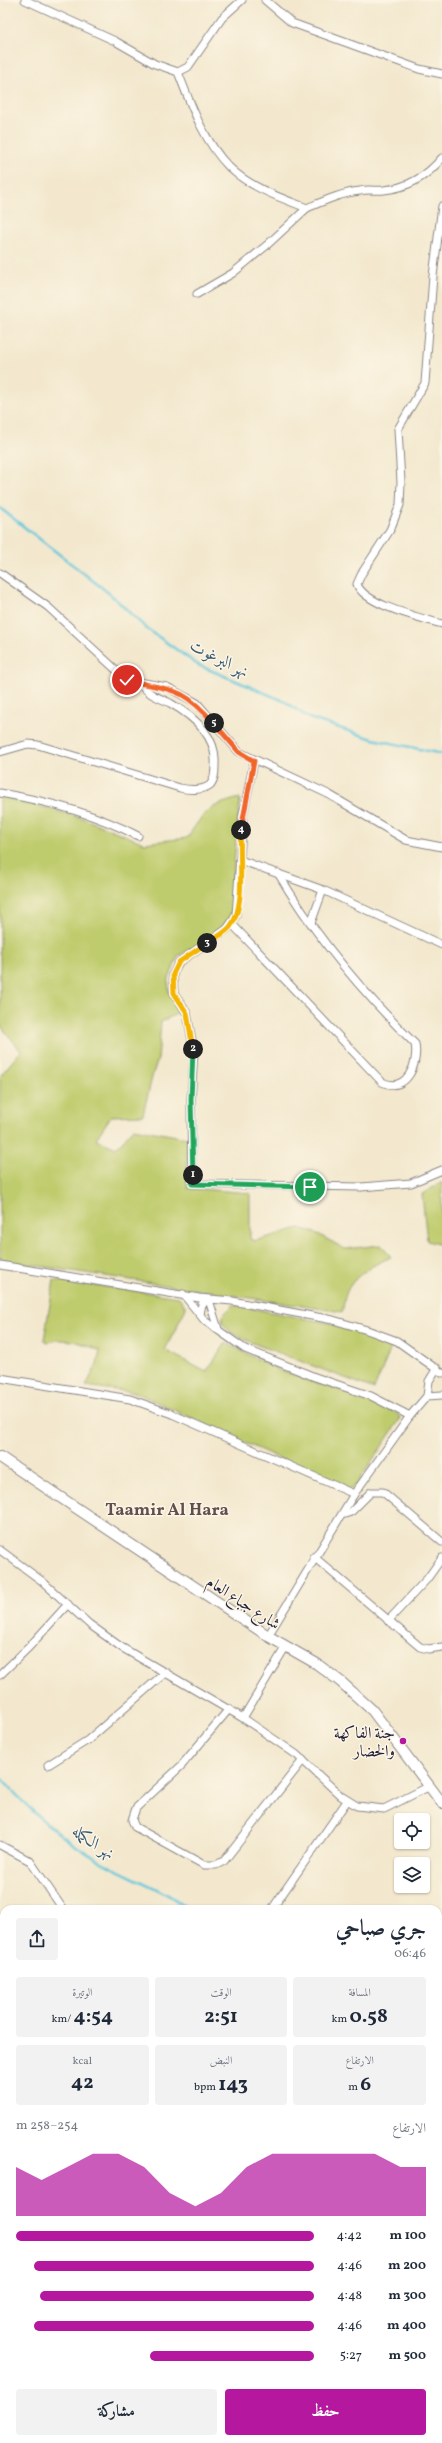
<!DOCTYPE html>
<html lang="ar">
<head>
<meta charset="utf-8">
<style>
	:root { --surface:#fff; --page:#f2f2f3; --text:#1f2937; --muted:#747a83; --accent:#b5179e }
	body { margin:0; font-family:Vollkorn,Amiri,serif; background:var(--page); color:var(--text); direction:rtl; height:100vh; display:flex; flex-direction:column; font-size:15px; white-space:nowrap }
	* { box-sizing:border-box; margin:0 }
	p { font-size:13px; color:var(--muted) }
	.icon { flex:none; width:22px; height:22px; fill:none; stroke:currentColor; stroke-width:2; stroke-linecap:round; stroke-linejoin:round }
	.map { position:relative; flex:1; overflow:hidden; direction:ltr }
	.drawer { position:absolute; left:0px; top:1905px; width:442px; height:538px; display:flex; flex-direction:column; background:var(--surface); border-radius:12px 12px 0 0; box-shadow:0 1px 3px #0004; direction:rtl }
	.drawer>* { flex:none }
	.fabs { position:absolute; left:394px; top:1813px; display:grid; gap:8px }
	.fabs a { display:grid; place-items:center; width:36px; height:36px; border-radius:4px; background:var(--surface); box-shadow:0 1px 3px #0004; font-size:20px }
	.pin { position:absolute; display:grid; place-items:center; width:34px; height:34px; color:#fff; margin:-17px; border:2px solid #fff; border-radius:50%; box-shadow:0 1px 4px #0007 }
	.km { position:absolute; width:20px; height:20px; margin:-10px; border-radius:50%; background:#222; color:#fff; font-size:11px; line-height:20px; text-align:center }
	.round { display:grid; place-items:center; flex:none; width:42px; height:42px; border-radius:4px; background:var(--page) }
	.overview { display:flex; align-items:center; justify-content:space-between; height:68px; padding:0 16px }
	h1 { font-size:22px; font-weight:700; line-height:30px }
	.metrics { display:grid; grid-template-columns:repeat(3,1fr); gap:6px; height:68px; padding:4px 16px }
	.metrics div { display:grid; align-content:center; border-radius:4px; background:var(--page); text-align:center }
	.metrics b { font-size:20px; font-weight:700 }
	.metrics small { font-size:11px; font-weight:400 }
	.metrics p { font-size:11px }
	.chart { height:112px; padding:8px 16px }
	.chart p { display:flex; justify-content:space-between }
	.chart svg { width:100%; height:72px; margin-top:4px; fill:var(--accent); opacity:.7 }
	.cta { display:flex; gap:8px; margin-top:auto; padding:8px 16px }
	.cta a { flex:1; height:46px; border-radius:4px; background:var(--accent); color:#fff; font-size:16px; font-weight:700; line-height:46px; text-align:center }
	.cta a+a { background:var(--page); color:var(--text) }
	ul { padding:0 16px; list-style:none; font-size:13px }
	li { display:grid; grid-template-columns:64px 48px 1fr; align-items:center; height:30px }
	li i { height:10px; border-radius:5px; background:var(--accent) }
	.map>svg:first-child { display:block }
</style>
</head>
<body>
<div class="map">
<svg width="442" height="2443" viewBox="0 0 442 2443">
	<rect width="100%" height="100%" fill="#fcf5e5"/>
	<filter id="ink" filterUnits="userSpaceOnUse"><feTurbulence type="fractalNoise" baseFrequency=".025" numOctaves="2"/><feDisplacementMap in="SourceGraphic" scale="8" xChannelSelector="R" yChannelSelector="G"/><feConvolveMatrix kernelMatrix="1 2 1 2 8 2 1 2 1" color-interpolation-filters="sRGB"/></filter>
	<filter id="wash" filterUnits="userSpaceOnUse"><feTurbulence type="fractalNoise" baseFrequency=".012" numOctaves="4" result="noise"/><feDisplacementMap in="SourceGraphic" scale="16" xChannelSelector="R" yChannelSelector="G"/><feGaussianBlur stdDeviation="0.9" result="paint"/><feColorMatrix in="noise" values="0 0 0 0 0 0 0 0 0 0 0 0 0 0 0 0 0 1.4 0 .05"/><feComposite in="paint" operator="in"/></filter>
	<g filter="url(#wash)">
		<rect width="100%" height="100%" fill="#f3e8ce"/>
		<g fill="#bfcc6d" stroke="#707754">
			<path d="M0 795 82 818 144 843 187 838C205 811 208 806 240 798L232 885 233 908 229 919 211 937 178 956 168 981 169 992 180 1012 161 1022 158 1059 153 1073 143 1115 111 1116 96 1139 116 1148 134 1128 187 1138V1188L250 1193V1239L255 1241 299 1228 314 1232 345 1249 381 1245 391 1257C375 1264 352 1276 346 1294 344 1299 344 1306 342 1312L0 1260V1076L21 1051 0 1025Z"/>
			<polygon points="442,1182 442,1245 427,1241 422,1194"/>
			<path d="M54 1280 179 1297 186 1308 165 1350 206 1372 226 1343 281 1371 372 1401 398 1414 400 1419 358 1482 352 1489 348 1490 137 1393 86 1386 97 1364 100 1351C83 1343 67 1337 48 1342L44 1340Z"/>
			<polygon points="233,1305 339,1325 393,1343 374,1389 255,1344 230,1332 222,1323 222,1316"/>
			<polygon points="438,2134 442,2136 442,2297 438,2310"/>
			<polygon points="0,2195 4,2197 4,2439 155,2439 147,2443 0,2443"/>
			<polygon points="442,2405 442,2443 372,2443 362,2439 438,2439 438,2406"/>
		</g>
		<g fill="none" stroke-linecap="round" stroke-linejoin="round">
			<g stroke="#5ec6db" stroke-width="2.5">
				<polyline points="0,508 110,594 146,628 198,665 284,701 309,718 373,739 442,754"/>
				<path d="M0 1777C31 1812 61 1839 102 1862 130 1878 163 1888 188 1909"/>
				<polyline points="438,2239 442,2240"/>
				<polyline points="0,2296 4,2293"/>
			</g>
		</g>
	</g>
	<g filter="url(#ink)">
		<g fill="none" stroke-linecap="round" stroke-linejoin="round">
			<defs>
				<g id="minor">
					<polyline points="25,0 115,41 155,64 178,72 188,67 222,18 242,0"/>
					<polyline points="265,0 292,23 419,69 442,74"/>
					<path d="M178 72C190 103 204 142 229 167 249 187 281 198 307 208 324 201 341 193 360 191 368 189 376 191 384 190 408 188 427 176 442 158"/>
					<path d="M442 206 433 276 425 383 398 429 401 482 400 505 390 530 362 573 357 584C364 605 422 618 442 624"/>
					<polyline points="197,294 233,273 267,245 307,208"/>
					<polyline points="0,573 48,607 127,680 167,687 197,703 239,752 328,794 406,840 442,847"/>
					<path d="M0 752 28 744 38 745 180 788C188 790 202 791 210 785 215 780 215 771 215 764 217 736 193 716 170 703 156 696 150 696 140 683"/>
					<polyline points="254,761 243,815 236,916 227,929 179,962 173,974 174,993 187,1013 194,1052 191,1100 192,1184 361,1187 411,1183 442,1170"/>
					<path d="M0 793C47 801 96 814 138 836"/>
					<polyline points="240,860 323,890 442,945"/>
					<polyline points="311,923 323,890"/>
					<path d="M232 924 382 1082C406 1094 419 1064 415 1044 363 993 315 936 278 873"/>
					<polyline points="0,1265 199,1298 232,1301 333,1320 367,1330 397,1341 442,1373"/>
					<polyline points="183,1294 205,1321 245,1349 315,1377 371,1396 410,1416"/>
					<polyline points="200,1314 202,1304 209,1300 218,1329"/>
					<polyline points="0,1378 130,1399 172,1414 354,1494"/>
					<polyline points="427,1396 442,1395"/>
					<polyline points="342,1515 351,1512 371,1492 383,1492 442,1542"/>
					<polyline points="0,1550 42,1581 89,1624 121,1647 243,1718 297,1755 341,1796 357,1806 384,1809 430,1786"/>
					<polyline points="314,1557 420,1647 428,1649 442,1647"/>
					<polyline points="388,1621 427,1579 442,1558"/>
					<polyline points="268,1636 354,1494 410,1416 427,1396 429,1381 437,1368"/>
					<polyline points="0,1675 29,1647 68,1604"/>
					<polyline points="229,1709 181,1766 136,1808 132,1820 135,1827 204,1865 216,1865 224,1861 303,1760"/>
					<polyline points="243,1718 286,1646"/>
					<polyline points="48,1765 88,1740 166,1672"/>
					<polyline points="0,1845 30,1861 63,1909"/>
					<polyline points="272,1909 347,1801"/>
					<polyline points="438,1932 442,1929"/>
					<polyline points="438,1973 442,1975"/>
					<polyline points="438,2097 442,2098"/>
					<polyline points="0,2187 4,2188"/>
				</g>
				<polyline id="secondary" points="0,1457 268,1636 317,1664 341,1682 372,1710 442,1803"/>
				<g id="primary">
					<polyline points="438,2389 442,2388"/>
					<polyline points="438,2401 442,2400"/>
					<polyline points="276,2443 287,2439"/>
					<polyline points="310,2443 321,2439"/>
				</g>
			</defs>
			<use href="#minor" stroke="#8a8584" stroke-width="9"/>
			<use href="#secondary" stroke="#8a8584" stroke-width="12"/>
			<use href="#primary" stroke="#8a8584" stroke-width="13"/>
			<use href="#minor" stroke="#fff" stroke-width="7"/>
			<use href="#secondary" stroke="#fff" stroke-width="10"/>
			<use href="#primary" stroke="#fff" stroke-width="11"/>
		</g>
	</g>
	<g fill="none" stroke-linecap="round" stroke-linejoin="round" filter="url(#ink)">
		<defs>
			<polyline id="split-1" points="193,1175 192,1184 310,1187"/>
			<polyline id="split-2" points="193,1175 191,1100 193,1049"/>
			<polyline id="split-3" points="193,1049 187,1013 174,993 173,974 179,962 207,943"/>
			<path id="split-4" d="M207 943C214 939 224 934 230 927 247 907 238 856 241 830"/>
			<polyline id="split-5" points="214,723 239,752 254,761 241,830"/>
			<path id="split-6" d="M127 680C171 691 181 685 214 723"/>
		</defs>
		<use href="#split-1" stroke="#fff" stroke-width="8"/>
		<use href="#split-2" stroke="#fff" stroke-width="8"/>
		<use href="#split-3" stroke="#fff" stroke-width="8"/>
		<use href="#split-4" stroke="#fff" stroke-width="8"/>
		<use href="#split-5" stroke="#fff" stroke-width="8"/>
		<use href="#split-6" stroke="#fff" stroke-width="8"/>
		<use href="#split-1" stroke="#22a559" stroke-width="5"/>
		<use href="#split-2" stroke="#22a559" stroke-width="5"/>
		<use href="#split-3" stroke="#f5b400" stroke-width="5"/>
		<use href="#split-4" stroke="#f5b400" stroke-width="5"/>
		<use href="#split-5" stroke="#f0652b" stroke-width="5"/>
		<use href="#split-6" stroke="#f0652b" stroke-width="5"/>
	</g>
	<circle fill="#b5179e" stroke="#fcf5e5" stroke-width="1.5" cx="403" cy="1741" r="4"/>
	<g text-anchor="middle" stroke-width="3" stroke-linejoin="round" paint-order="stroke">
		<g font-size="16" fill="#22223b" stroke="#fcf5e5">
			<text transform="translate(244 1602) rotate(33)" y="6">شارع جباع العام</text>
		</g>
		<g font-size="16" fill="#22223b" stroke="#fcf5e5" text-anchor="end">
			<text x="395" y="1738">جنة الفاكهة<tspan x="395" dy="18">والخضار</tspan></text>
		</g>
		<g font-size="17" font-style="italic" fill="#375b73" stroke="#fcf5e5">
			<text transform="translate(220 658) rotate(27)" y="6">نهر البرغوت</text>
			<text transform="translate(94 1842) rotate(33)" y="6">نهر الكمله</text>
		</g>
		<g font-size="17" font-weight="bold" fill="#614f4f" stroke="#fcf5e5">
			<text x="167" y="1515">Taamir Al Hara</text>
		</g>
	</g>
</svg>
<div class="fabs">
<a><svg class="icon" aria-label="locate" viewBox="0 0 24 24"><circle cx="12" cy="12" r="6"/><path d="M12 2v4M12 18v4M2 12h4M18 12h4"/></svg></a>
<a><svg class="icon" aria-label="layers" viewBox="0 0 24 24"><path d="M12 4l9 5-9 5-9-5zM3 14l9 5 9-5"/></svg></a>
</div>
<div class="pin" style="left:310px;top:1187px;background:#1e9e55"><svg class="icon" aria-label="arrive" viewBox="0 0 24 24"><path d="M6 21V4h12l-3 4 3 4H6"/></svg></div>
<div class="pin" style="left:127px;top:680px;background:#d93025"><svg class="icon" aria-label="check" viewBox="0 0 24 24"><path d="M5 12l5 5 9-10"/></svg></div>
<b class="km" style="left:193px;top:1175px">1</b>
<b class="km" style="left:193px;top:1049px">2</b>
<b class="km" style="left:207px;top:943px">3</b>
<b class="km" style="left:241px;top:830px">4</b>
<b class="km" style="left:214px;top:723px">5</b>
<section class="drawer">
<div class="overview"><div><h1>جري صباحي</h1><p>06:46</p></div><a class="round"><svg class="icon" aria-label="share" viewBox="0 0 24 24"><path d="M12 15V3M7 8l5-5 5 5M5 13v7h14v-7"/></svg></a></div>
<div class="metrics">
<div><p>المسافة</p><b>0.58<small> km</small></b></div>
<div><p>الوقت</p><b>2:51</b></div>
<div><p>الوتيرة</p><b>4:54<small> /km</small></b></div>
</div>
<div class="metrics">
<div><p>الارتفاع</p><b>6<small> m</small></b></div>
<div><p>النبض</p><b>143<small> bpm</small></b></div>
<div><p>kcal</p><b>42</b></div>
</div>
<div class="chart"><p><span>الارتفاع</span>254–258 m</p>
<svg viewBox="0 0 160 44" preserveAspectRatio="none"><path d="M0 44V14L10 22L20 14L30 6L40 6L50 14L60 30L70 38L80 30L90 14L100 6L110 6L120 6L130 6L140 6L150 14L160 14V44z"/></svg>
</div>
<ul>
<li><b>100 m</b>4:42<i style="width:100%"></i></li>
<li><b>200 m</b>4:46<i style="width:94%"></i></li>
<li><b>300 m</b>4:48<i style="width:92%"></i></li>
<li><b>400 m</b>4:46<i style="width:94%"></i></li>
<li><b>500 m</b>5:27<i style="width:55%"></i></li>
</ul>
<div class="cta"><a>حفظ</a><a>مشاركة</a></div>
</section>
</div>
</body>
</html>
